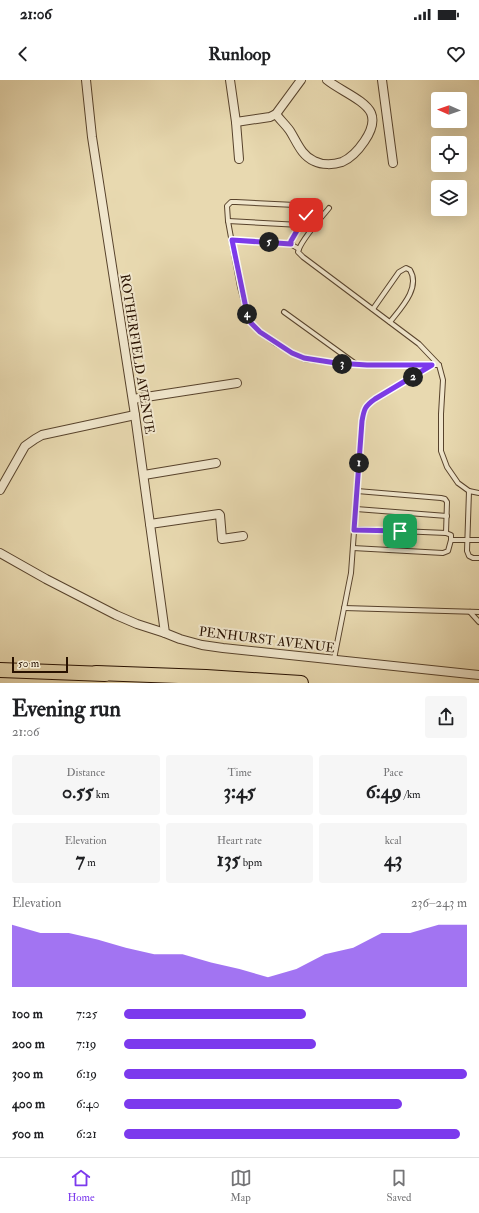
<!DOCTYPE html>
<html lang="en">
<head>
<meta charset="utf-8">
<style>
	:root { --surface:#fff; --page:#f6f6f6; --text:#202124; --muted:#757577; --line:#e0e0e0; --accent:#7c3aed }
	body { margin:0; font-family:"IM FELL Double Pica",serif; background:var(--page); color:var(--text); height:100vh; display:flex; flex-direction:column; font-size:15px; white-space:nowrap }
	* { box-sizing:border-box; margin:0 }
	p { font-size:13px; color:var(--muted) }
	.icon { flex:none; width:22px; height:22px; fill:none; stroke:currentColor; stroke-width:2; stroke-linecap:round; stroke-linejoin:round }
	.map { position:relative; height:603px; overflow:hidden }
	.drawer { display:flex; flex-direction:column; background:var(--surface); flex:1 }
	.drawer>* { flex:none }
	.needle { width:26px; rotate:272deg }
	.buttons { position:absolute; left:431px; top:12px; display:grid; gap:8px }
	.buttons a { display:grid; place-items:center; width:36px; height:36px; border-radius:4px; background:var(--surface); box-shadow:0 4px 16px #0002; font-size:20px }
	.scale { position:absolute; left:12px; bottom:10px; width:56px; box-sizing:border-box; padding-left:4px; border:2px solid #281100; border-top:0; font-size:11px; line-height:14px; white-space:nowrap; color:#281100; -webkit-text-stroke:3px #f0e6cc; paint-order:stroke }
	.pin { position:absolute; display:grid; place-items:center; width:34px; height:34px; color:#fff; margin:-17px; border-radius:8px; box-shadow:0 2px 6px #0006 }
	.km { position:absolute; width:20px; height:20px; margin:-10px; border-radius:50%; background:#222; color:#fff; font-size:11px; line-height:20px; text-align:center }
	.round { display:grid; place-items:center; flex:none; width:42px; height:42px; border-radius:4px; background:var(--page) }
	.headline { display:flex; align-items:center; justify-content:space-between; height:68px; padding:0 12px }
	h1 { font-size:22px; font-weight:800; line-height:30px }
	.metrics { display:grid; grid-template-columns:repeat(3,1fr); gap:6px; height:68px; padding:4px 12px }
	.metrics div { display:grid; align-content:center; border-radius:4px; background:var(--page); text-align:center }
	.metrics b { font-size:20px; font-weight:800 }
	.metrics small { font-size:11px; font-weight:400 }
	.metrics p { font-size:11px }
	.chart { height:112px; padding:8px 12px }
	.chart p { display:flex; justify-content:space-between }
	.chart svg { width:100%; height:72px; margin-top:4px; fill:var(--accent); opacity:.7 }
	ul { padding:0 12px; list-style:none; font-size:13px }
	li { display:grid; grid-template-columns:64px 48px 1fr; align-items:center; height:30px }
	li i { height:10px; border-radius:5px; background:var(--accent) }
	.status { display:flex; justify-content:space-between; align-items:center; height:28px; padding:0 20px; background:var(--surface); direction:ltr }
	.status svg { height:11px; fill:currentColor }
	header { display:flex; justify-content:space-between; align-items:center; height:52px; padding:0 12px; background:var(--surface); font-size:18px; font-weight:800 }
	.menu { display:flex; justify-content:space-around; align-items:center; height:56px; border-top:1px solid var(--line); background:var(--surface); font-size:11px; color:var(--muted) }
	.menu a { display:grid; justify-items:center; gap:2px }
	.menu .active { color:var(--accent) }
	.map>svg:first-child { display:block }
</style>
</head>
<body>
<div class="status"><b>21:06</b><svg viewBox="0 0 49 12"><path d="M0 12V9h3v3zM5 12V6h3v6zM10 12V3h3v9zM15 12V0h3v12zM26 1h20v11H26zM47 4h2v5h-2z"/></svg></div>
<header><svg class="icon" aria-label="back" viewBox="0 0 24 24"><path d="M15 5l-7 7 7 7"/></svg>Runloop<svg class="icon" aria-label="heart" viewBox="0 0 24 24"><path d="M12 20l-8-8c-3-5 5-10 8-4 3-6 11-1 8 4z"/></svg></header>
<div class="map">
<svg width="479" height="603" viewBox="0 0 479 603">
	<rect width="100%" height="100%" fill="#e8d9b0"/>
	<filter id="stains"><feTurbulence type="fractalNoise" baseFrequency=".005" numOctaves="4"/><feColorMatrix values="0 0 0 0 .2 0 0 0 0 .09 0 0 0 0 .02 0 0 0 .5 -.17"/></filter>
	<radialGradient id="worn" r=".72"><stop offset=".6" stop-color="#630" stop-opacity="0"/><stop offset="1" stop-color="#630" stop-opacity=".3"/></radialGradient>
	<g fill="none" stroke-linecap="round" stroke-linejoin="round">
		<defs>
			<g id="lane">
				<path d="M329 128C321 138 300 161 298 172L303 177 419 264 439 285 443 300 441 334V371L447 387 458 403 469 411 479 413"/>
				<polyline points="228,141 300,145"/>
				<polyline points="232,160 291,164"/>
				<polyline points="299,169 292,165 291,161 306,135 305,129 301,126 295,125 236,122 231,122 227,126 228,141 240,207 247,233 251,243 260,252 275,263 304,279 336,283 356,284"/>
				<path d="M373 229 399 192 406 188 410 190C421 208 400 229 390 242"/>
				<polyline points="284,232 356,284 367,285 439,285"/>
				<polyline points="357,411 441,418 445,419 447,422 446,453"/>
				<polyline points="469,411 467,471 469,476 473,478 479,478"/>
				<polyline points="356,429 447,436"/>
				<polyline points="451,460 479,460"/>
				<polyline points="353,468 443,473 448,471 451,460 451,455 446,453 354,449"/>
				<polyline points="344,528 479,532"/>
				<polyline points="470,532 479,542"/>
				<path d="M334 579 351 493 362 341C364 330 366 325 375 319L432 285"/>
			</g>
			<g id="street">
				<polyline points="86,0 92,57 135,335 165,553"/>
				<polyline points="230,0 236,42 239,79"/>
				<polyline points="382,0 393,83"/>
				<path d="M276 34C280 40 286 45 290 51 297 62 301 75 314 81 322 85 333 85 342 82 356 76 378 49 371 33 365 20 339 10 327 0"/>
				<polyline points="236,42 270,37 276,34 301,0"/>
				<polyline points="133,319 237,303"/>
				<polyline points="144,395 216,383"/>
				<polyline points="0,410 25,366 35,359 42,355 135,335"/>
				<polyline points="150,444 219,434 220,435 222,459 243,456"/>
				<polyline points="0,473 46,499 116,535 137,544 165,553 180,559 202,565 223,568 479,595"/>
			</g>
			<g id="highway">
				<polyline points="0,590 105,594"/>
				<polyline points="96,593 206,597 301,603"/>
			</g>
		</defs>
		<use href="#lane" stroke="#58432c" stroke-width="6"/>
		<use href="#street" stroke="#58432c" stroke-width="10"/>
		<use href="#highway" stroke="#281100" stroke-width="16"/>
		<use href="#lane" stroke="#f0e6cc" stroke-width="4"/>
		<use href="#street" stroke="#f0e6cc" stroke-width="8"/>
		<use href="#highway" stroke="#e8d9b0" stroke-width="14"/>
	</g>
	<g fill="none" stroke-linecap="round" stroke-linejoin="round">
		<defs>
			<path id="route" d="M306 135 291 161V164L232 160 247 233 251 243 260 252 292 273 304 278 336 283 367 285H432L375 319C365 326 364 329 362 341L354 450 400 451"/>
		</defs>
		<use href="#route" stroke="#fff" stroke-width="8"/>
		<use href="#route" stroke="#7c3aed" stroke-width="5"/>
	</g>
	<g text-anchor="middle" stroke-width="4" stroke-linejoin="round" paint-order="stroke">
		<g font-size="13" fill="#281100" stroke="#f0e6cc">
			<text transform="translate(138 274) rotate(81)" y="5">ROTHERFIELD AVENUE</text>
			<text transform="translate(267 559) rotate(7)" y="5">PENHURST AVENUE</text>
		</g>
	</g>
	<rect width="100%" height="100%" filter="url(#stains)"/>
	<rect width="100%" height="100%" fill="url(#worn)"/>
</svg>
<div class="buttons">
<a><svg class="needle" viewBox="-14 -14 28 28"><path d="M0-13l5 13h-10z" fill="#e53935"/><path d="M0 13l5-13h-10z" fill="#757577"/></svg></a>
<a><svg class="icon" aria-label="locate" viewBox="0 0 24 24"><circle cx="12" cy="12" r="6"/><path d="M12 2v4M12 18v4M2 12h4M18 12h4"/></svg></a>
<a><svg class="icon" aria-label="layers" viewBox="0 0 24 24"><path d="M12 4l9 5-9 5-9-5zM3 14l9 5 9-5"/></svg></a>
</div>
<div class="scale">50 m</div>
<div class="pin" style="left:400px;top:451px;background:#1e9e55"><svg class="icon" aria-label="arrive" viewBox="0 0 24 24"><path d="M6 21V4h12l-3 4 3 4H6"/></svg></div>
<div class="pin" style="left:306px;top:135px;background:#d93025"><svg class="icon" aria-label="check" viewBox="0 0 24 24"><path d="M5 12l5 5 9-10"/></svg></div>
<b class="km" style="left:359px;top:383px">1</b>
<b class="km" style="left:413px;top:297px">2</b>
<b class="km" style="left:342px;top:284px">3</b>
<b class="km" style="left:247px;top:234px">4</b>
<b class="km" style="left:269px;top:162px">5</b>
</div>
<section class="drawer">
<div class="headline"><div><h1>Evening run</h1><p>21:06</p></div><a class="round"><svg class="icon" aria-label="share" viewBox="0 0 24 24"><path d="M12 15V3M7 8l5-5 5 5M5 13v7h14v-7"/></svg></a></div>
<div class="metrics">
<div><p>Distance</p><b>0.55<small> km</small></b></div>
<div><p>Time</p><b>3:45</b></div>
<div><p>Pace</p><b>6:49<small> /km</small></b></div>
</div>
<div class="metrics">
<div><p>Elevation</p><b>7<small> m</small></b></div>
<div><p>Heart rate</p><b>135<small> bpm</small></b></div>
<div><p>kcal</p><b>43</b></div>
</div>
<div class="chart"><p><span>Elevation</span>236–243 m</p>
<svg viewBox="0 0 160 44" preserveAspectRatio="none"><path d="M0 44V6L10 11L20 11L30 15L40 20L50 24L60 24L70 29L80 33L90 38L100 33L110 24L120 20L130 11L140 11L150 6L160 6V44z"/></svg>
</div>
<ul>
<li><b>100 m</b>7:25<i style="width:53%"></i></li>
<li><b>200 m</b>7:19<i style="width:56%"></i></li>
<li><b>300 m</b>6:19<i style="width:100%"></i></li>
<li><b>400 m</b>6:40<i style="width:81%"></i></li>
<li><b>500 m</b>6:21<i style="width:98%"></i></li>
</ul>
</section>
<nav class="menu">
<a class="active"><svg class="icon" aria-label="home" viewBox="0 0 24 24"><path d="M3 11l9-7 9 7M6 9v11h12V9"/></svg>Home</a>
<a><svg class="icon" aria-label="map" viewBox="0 0 24 24"><path d="M3 6l6-2 6 2 6-2v14l-6 2-6-2-6 2zM9 4v14M15 6v14"/></svg>Map</a>
<a><svg class="icon" aria-label="saved" viewBox="0 0 24 24"><path d="M7 4h10v16l-5-4-5 4z"/></svg>Saved</a>
</nav>
</body>
</html>
